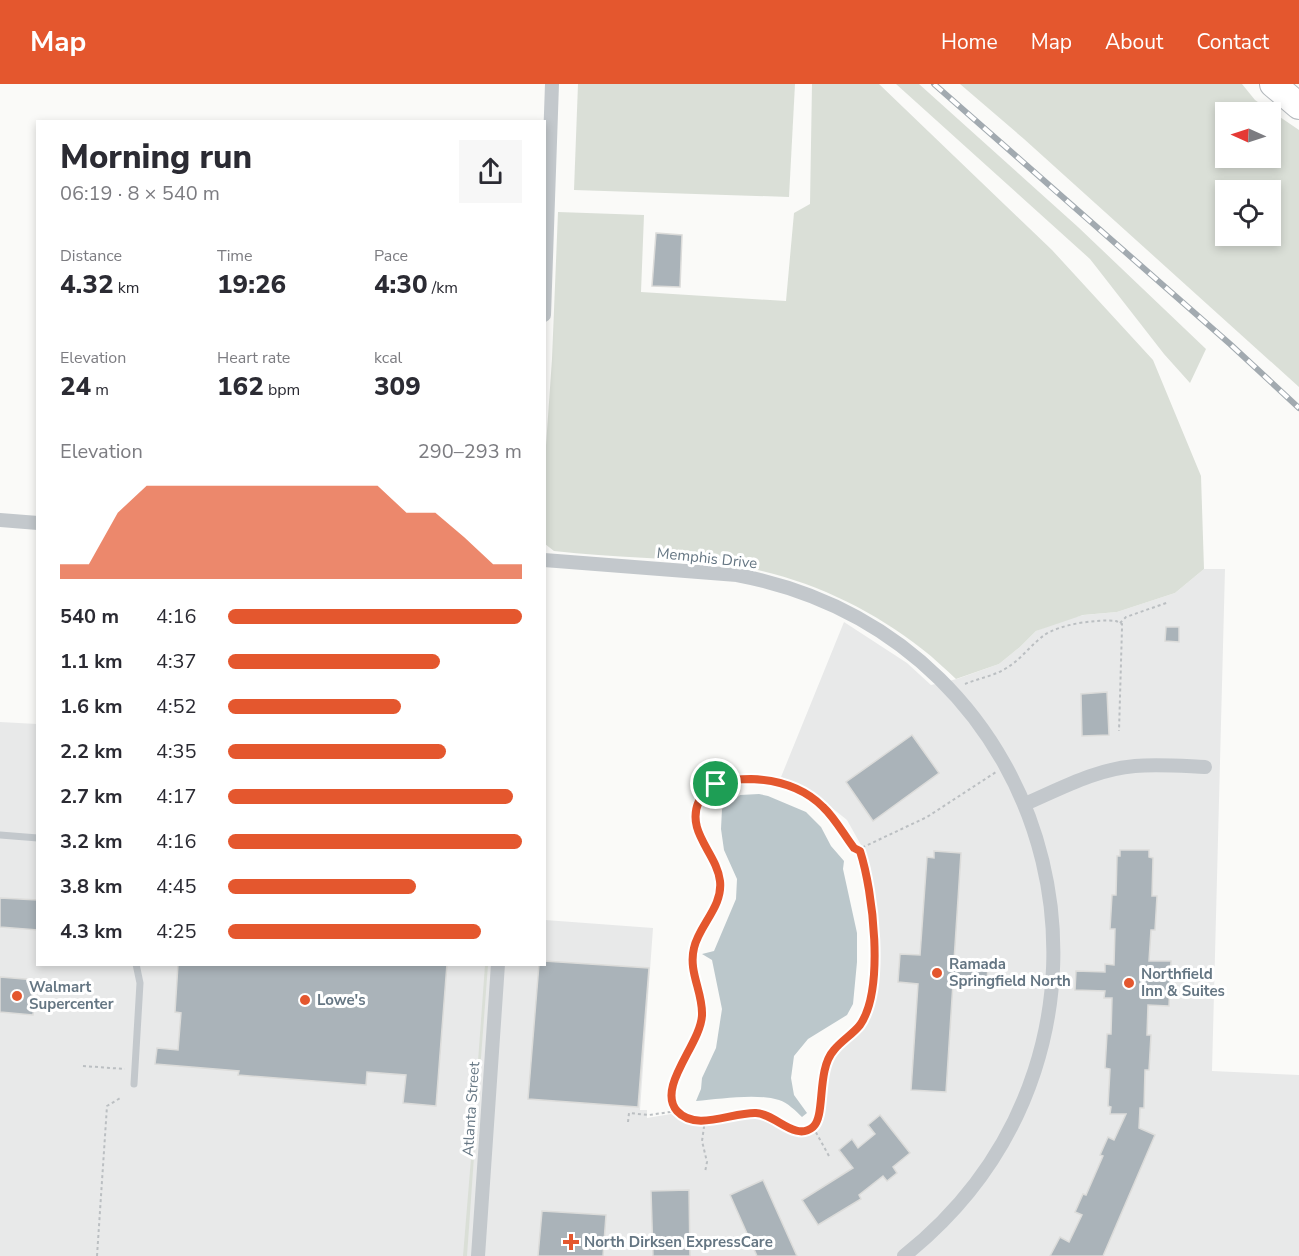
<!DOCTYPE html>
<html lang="en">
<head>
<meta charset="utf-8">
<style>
	:root { --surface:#fff; --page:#f7f7f7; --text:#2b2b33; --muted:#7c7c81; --accent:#e4572e }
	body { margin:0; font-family:"Nunito Sans",sans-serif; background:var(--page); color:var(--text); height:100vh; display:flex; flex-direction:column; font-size:22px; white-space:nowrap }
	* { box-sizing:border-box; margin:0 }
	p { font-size:20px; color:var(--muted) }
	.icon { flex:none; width:33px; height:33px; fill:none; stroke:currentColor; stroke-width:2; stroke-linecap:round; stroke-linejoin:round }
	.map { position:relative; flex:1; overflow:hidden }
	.details { position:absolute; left:36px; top:36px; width:510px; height:846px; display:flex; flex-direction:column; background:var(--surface); border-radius:0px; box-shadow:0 3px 9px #0003 }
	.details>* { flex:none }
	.needle { width:39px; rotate:273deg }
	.buttons { position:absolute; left:1215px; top:18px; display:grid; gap:12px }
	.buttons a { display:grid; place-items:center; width:66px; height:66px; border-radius:0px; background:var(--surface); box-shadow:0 3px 9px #0003; font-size:30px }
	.pin { position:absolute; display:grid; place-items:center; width:51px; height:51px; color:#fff; margin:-26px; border:3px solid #fff; border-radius:50%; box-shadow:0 2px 6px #0007 }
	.round { display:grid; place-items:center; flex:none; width:63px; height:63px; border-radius:0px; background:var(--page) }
	.summary { display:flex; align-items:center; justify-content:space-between; height:102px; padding:0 24px }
	h1 { font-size:33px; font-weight:800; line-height:45px }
	.figures { display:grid; grid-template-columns:repeat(3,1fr); gap:9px; height:102px; padding:6px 24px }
	.figures div { display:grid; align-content:center }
	.figures b { font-size:26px; font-weight:800 }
	.figures small { font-size:16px; font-weight:400 }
	.figures p { font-size:16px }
	.chart { height:168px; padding:12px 24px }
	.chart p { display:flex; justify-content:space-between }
	.chart svg { width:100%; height:108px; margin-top:6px; fill:var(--accent); opacity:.7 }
	ul { padding:0 24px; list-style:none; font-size:20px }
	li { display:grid; grid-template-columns:96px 72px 1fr; align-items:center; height:45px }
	li i { height:15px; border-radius:8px; background:var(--accent) }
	header { display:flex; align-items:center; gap:36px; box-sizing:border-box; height:84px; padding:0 30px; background:var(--accent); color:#fff }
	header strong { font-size:28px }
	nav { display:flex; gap:33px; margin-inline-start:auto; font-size:21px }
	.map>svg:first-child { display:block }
</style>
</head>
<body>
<header>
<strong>Map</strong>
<nav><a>Home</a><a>Map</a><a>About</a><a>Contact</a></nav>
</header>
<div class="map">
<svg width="1299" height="1172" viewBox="0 0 1299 1172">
	<rect width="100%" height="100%" fill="#fafaf8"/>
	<polygon fill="#e8e9e9" points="1204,485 1225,485 1212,987 1299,991 1299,1172 0,1172 0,638 37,640 38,880 544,880 545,836 653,844 640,1026 647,1026 647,1034 671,1030 687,1038 699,1039 755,1031 769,1035 793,1050 804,1050 811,1048 820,1038 826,991 831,976 860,948 870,932 875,911 878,856 877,833 875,809 866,770 847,736 806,703 781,693 844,538 907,579 931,601 957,595 999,580 1020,563 1036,547 1063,536 1084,531 1117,528 1175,509"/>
	<g fill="#dadfd7" fill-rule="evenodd">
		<polygon points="578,0 795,0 789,113 574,106"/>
		<path d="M812 0H879L1052 166 1153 276 1201 392 1204 485 1175 509 1117 528 1083 531 1036 547 1020 563 999 580 956 595C945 585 934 574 922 565 868 522 800 491 731 481 672 473 613 474 554 467L545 460 544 390 552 275 558 128 644 131 641 208 786 217 794 129 810 120Z"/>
		<polygon points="896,0 919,0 1078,143 1206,265 1190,299 1164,270 1090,175"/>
		<path d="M960 0H1242L1255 16 1299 46V303L1024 55ZM1226 28H1270V74H1226ZM1226 106H1270V152H1226Z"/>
		<polygon points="485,881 488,881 478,1013 475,1019"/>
		<polygon points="473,1050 475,1058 467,1172 463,1172"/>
	</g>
	<path fill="#bbc7cb" d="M759 710 768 712 806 728 821 743 831 762 844 777 843 785 857 849V878L853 920 847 931 808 955 794 972 791 994 794 1011 807 1029 802 1033C796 1027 788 1019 779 1016 756 1009 720 1015 696 1017L701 1005 702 994 716 964 722 925 712 876 702 870 714 867 736 815 737 795 724 766 721 745 722 725 740 711Z"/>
	<g fill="#aab3b9" stroke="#dcdcda" stroke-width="1.5">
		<polygon points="656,149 682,151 680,203 652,202"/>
		<polygon points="1166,543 1179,543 1179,558 1165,557"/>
		<polygon points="1107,608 1109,651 1082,652 1081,610"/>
		<polygon points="912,651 939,689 873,737 846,698"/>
		<polygon points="1120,766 1149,766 1149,773 1153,774 1152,812 1157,812 1155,846 1151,846 1149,877 1171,877 1169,922 1148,921 1147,951 1151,951 1149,986 1145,986 1144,1024 1140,1024 1139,1044 1155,1051 1103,1172 1050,1172 1060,1153 1069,1158 1082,1131 1075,1128 1083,1110 1086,1111 1103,1072 1100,1071 1108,1053 1114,1056 1126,1030 1110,1030 1111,1023 1108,1022 1110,985 1105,984 1107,950 1111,950 1112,914 1104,914 1105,907 1075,906 1076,887 1105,888 1105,880 1114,881 1115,845 1110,845 1112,811 1116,811 1117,772 1120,772"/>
		<polygon points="934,767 961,769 954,877 988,879 987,901 953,899 946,1008 911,1006 918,900 898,898 900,870 920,871 927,773 934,774"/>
		<polygon points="0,814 38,816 38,846 0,843"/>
		<polygon points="544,877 649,884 638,1023 528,1015 539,880 544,880"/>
		<polygon points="178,880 447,880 436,1022 403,1019 406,991 367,988 366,1001 238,991 239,987 155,980 157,964 178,966 181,929 175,928"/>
		<polygon points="0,893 36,896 33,931 0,928"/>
		<polygon points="880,1031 910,1069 893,1083 897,1089 887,1097 883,1092 859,1111 861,1115 818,1141 802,1116 853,1084 839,1066 852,1055 858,1064 875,1050 868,1041"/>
		<polygon points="763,1096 797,1172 757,1172 730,1111"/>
		<polygon points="689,1106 690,1172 653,1172 651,1107"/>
		<polygon points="542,1127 606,1131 603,1172 538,1172"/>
	</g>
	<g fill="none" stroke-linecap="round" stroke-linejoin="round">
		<defs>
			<polyline id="motorway" points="1273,0 1299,22"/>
		</defs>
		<use href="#motorway" stroke="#b4b9bd" stroke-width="28"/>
		<g stroke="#bbbfc2" stroke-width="2" stroke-dasharray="3 3" stroke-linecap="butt">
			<polyline points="1120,539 1126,533 1169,518"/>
			<path d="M965 600C979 594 995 592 1008 583 1021 575 1031 561 1043 552 1059 540 1097 535 1116 537L1122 540V544L1119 647"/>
			<path d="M751 695C778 696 803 703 823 723 835 734 844 751 854 764L860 767C873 806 885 906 860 941 853 950 842 956 834 966 815 987 825 1033 813 1043 795 1058 776 1030 755 1029 732 1027 696 1048 677 1027 656 1003 701 960 702 931 703 908 688 888 694 864 700 841 723 823 720 797 717 770 688 751 698 721 705 698 730 696 751 695Z"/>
			<polyline points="857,766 927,733 996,688"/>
			<polyline points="83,982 125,985"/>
			<polyline points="705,1036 702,1057 707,1078 705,1088"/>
			<polyline points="628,1038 629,1029 649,1031 677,1027"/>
			<polyline points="813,1043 829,1072"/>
			<polyline points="97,1172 107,1022 122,1013"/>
		</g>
		<g stroke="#c3c8cc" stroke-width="7">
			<polyline points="0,751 38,754"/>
			<polyline points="134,1000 140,899 136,880"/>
		</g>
		<g stroke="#c3c8cc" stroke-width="14">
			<polyline points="544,231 552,0"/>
			<polyline points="0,436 38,439"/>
			<path d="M544 476 737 491C1068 554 1165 964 904 1172"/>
			<path d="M1025 720C1060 705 1096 685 1135 682 1158 680 1182 682 1205 683"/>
			<polyline points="478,1172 498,880"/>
		</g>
		<use href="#motorway" stroke="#fff" stroke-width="26"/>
		<defs>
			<polyline id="rail" points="934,0 1230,260 1299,324"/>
		</defs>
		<use href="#rail" stroke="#a2aab0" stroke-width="6"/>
		<use href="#rail" stroke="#fff" stroke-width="4" stroke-dasharray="11" stroke-linecap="butt"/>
	</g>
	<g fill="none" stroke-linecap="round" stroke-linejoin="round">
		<defs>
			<path id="route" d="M751 695C778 696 803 703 823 723 835 734 844 751 854 764L860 767C873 807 885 905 860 941 853 950 841 957 834 966 816 986 826 1032 813 1043 795 1058 776 1030 756 1029 732 1028 696 1048 677 1027 656 1003 701 960 702 931 703 908 688 888 694 864 699 841 723 823 720 797 717 769 685 748 699 717 708 697 732 695 751 695Z"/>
		</defs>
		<use href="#route" stroke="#fff" stroke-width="12"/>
		<use href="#route" stroke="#e4572e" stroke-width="8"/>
	</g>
	<g fill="#e4572e" stroke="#fff" stroke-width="2">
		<circle cx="937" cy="889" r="6"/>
		<circle cx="1129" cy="899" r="6"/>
		<circle cx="17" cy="912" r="6"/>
		<circle cx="305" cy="916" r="6"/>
		<path d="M568 1149h6v6h6v6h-6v6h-6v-6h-6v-6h6z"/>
	</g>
	<g text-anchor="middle" stroke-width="6" stroke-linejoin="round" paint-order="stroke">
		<g font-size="15" fill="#657683" stroke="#fff">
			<text transform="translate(707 474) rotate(6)" y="5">Memphis Drive</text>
			<text transform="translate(471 1025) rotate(-86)" y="5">Atlanta Street</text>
		</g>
		<g font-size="15" font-weight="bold" fill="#657683" stroke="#fff" text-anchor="start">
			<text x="949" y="885">Ramada<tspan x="949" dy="17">Springfield North</tspan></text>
			<text x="1141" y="895">Northfield<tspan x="1141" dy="17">Inn &amp; Suites</tspan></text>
			<text x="29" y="908">Walmart<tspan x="29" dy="17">Supercenter</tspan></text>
			<text x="317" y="921">Lowe's</text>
			<text x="584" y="1163">North Dirksen ExpressCare</text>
		</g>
	</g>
</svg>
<div class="buttons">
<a><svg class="needle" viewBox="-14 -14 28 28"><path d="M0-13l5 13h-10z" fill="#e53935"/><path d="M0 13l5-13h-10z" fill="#7c7c81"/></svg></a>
<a><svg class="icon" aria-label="locate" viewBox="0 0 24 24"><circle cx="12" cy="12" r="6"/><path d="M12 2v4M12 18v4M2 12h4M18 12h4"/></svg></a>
</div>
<div class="pin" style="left:716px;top:700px;background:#1e9e55"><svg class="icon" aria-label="arrive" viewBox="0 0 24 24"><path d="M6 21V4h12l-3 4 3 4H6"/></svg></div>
<section class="details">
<div class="summary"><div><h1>Morning run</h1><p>06:19 · 8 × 540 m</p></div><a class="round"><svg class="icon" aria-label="share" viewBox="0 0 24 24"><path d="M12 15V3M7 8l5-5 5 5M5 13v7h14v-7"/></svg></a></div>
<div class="figures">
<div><p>Distance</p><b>4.32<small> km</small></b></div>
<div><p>Time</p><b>19:26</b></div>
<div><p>Pace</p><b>4:30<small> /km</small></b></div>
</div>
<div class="figures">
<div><p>Elevation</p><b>24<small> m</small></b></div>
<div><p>Heart rate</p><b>162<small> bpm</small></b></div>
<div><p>kcal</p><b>309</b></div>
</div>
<div class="chart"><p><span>Elevation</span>290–293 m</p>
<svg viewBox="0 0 160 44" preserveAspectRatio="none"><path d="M0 44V38L10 38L20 17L30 6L40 6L50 6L60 6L70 6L80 6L90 6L100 6L110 6L120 17L130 17L140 27L150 38L160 38V44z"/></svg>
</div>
<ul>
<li><b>540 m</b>4:16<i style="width:100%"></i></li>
<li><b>1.1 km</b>4:37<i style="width:72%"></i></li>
<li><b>1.6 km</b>4:52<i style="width:59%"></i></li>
<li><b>2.2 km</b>4:35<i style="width:74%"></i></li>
<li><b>2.7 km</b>4:17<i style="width:97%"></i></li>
<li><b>3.2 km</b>4:16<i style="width:100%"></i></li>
<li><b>3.8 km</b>4:45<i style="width:64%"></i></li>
<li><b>4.3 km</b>4:25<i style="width:86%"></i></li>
</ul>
</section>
</div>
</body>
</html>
